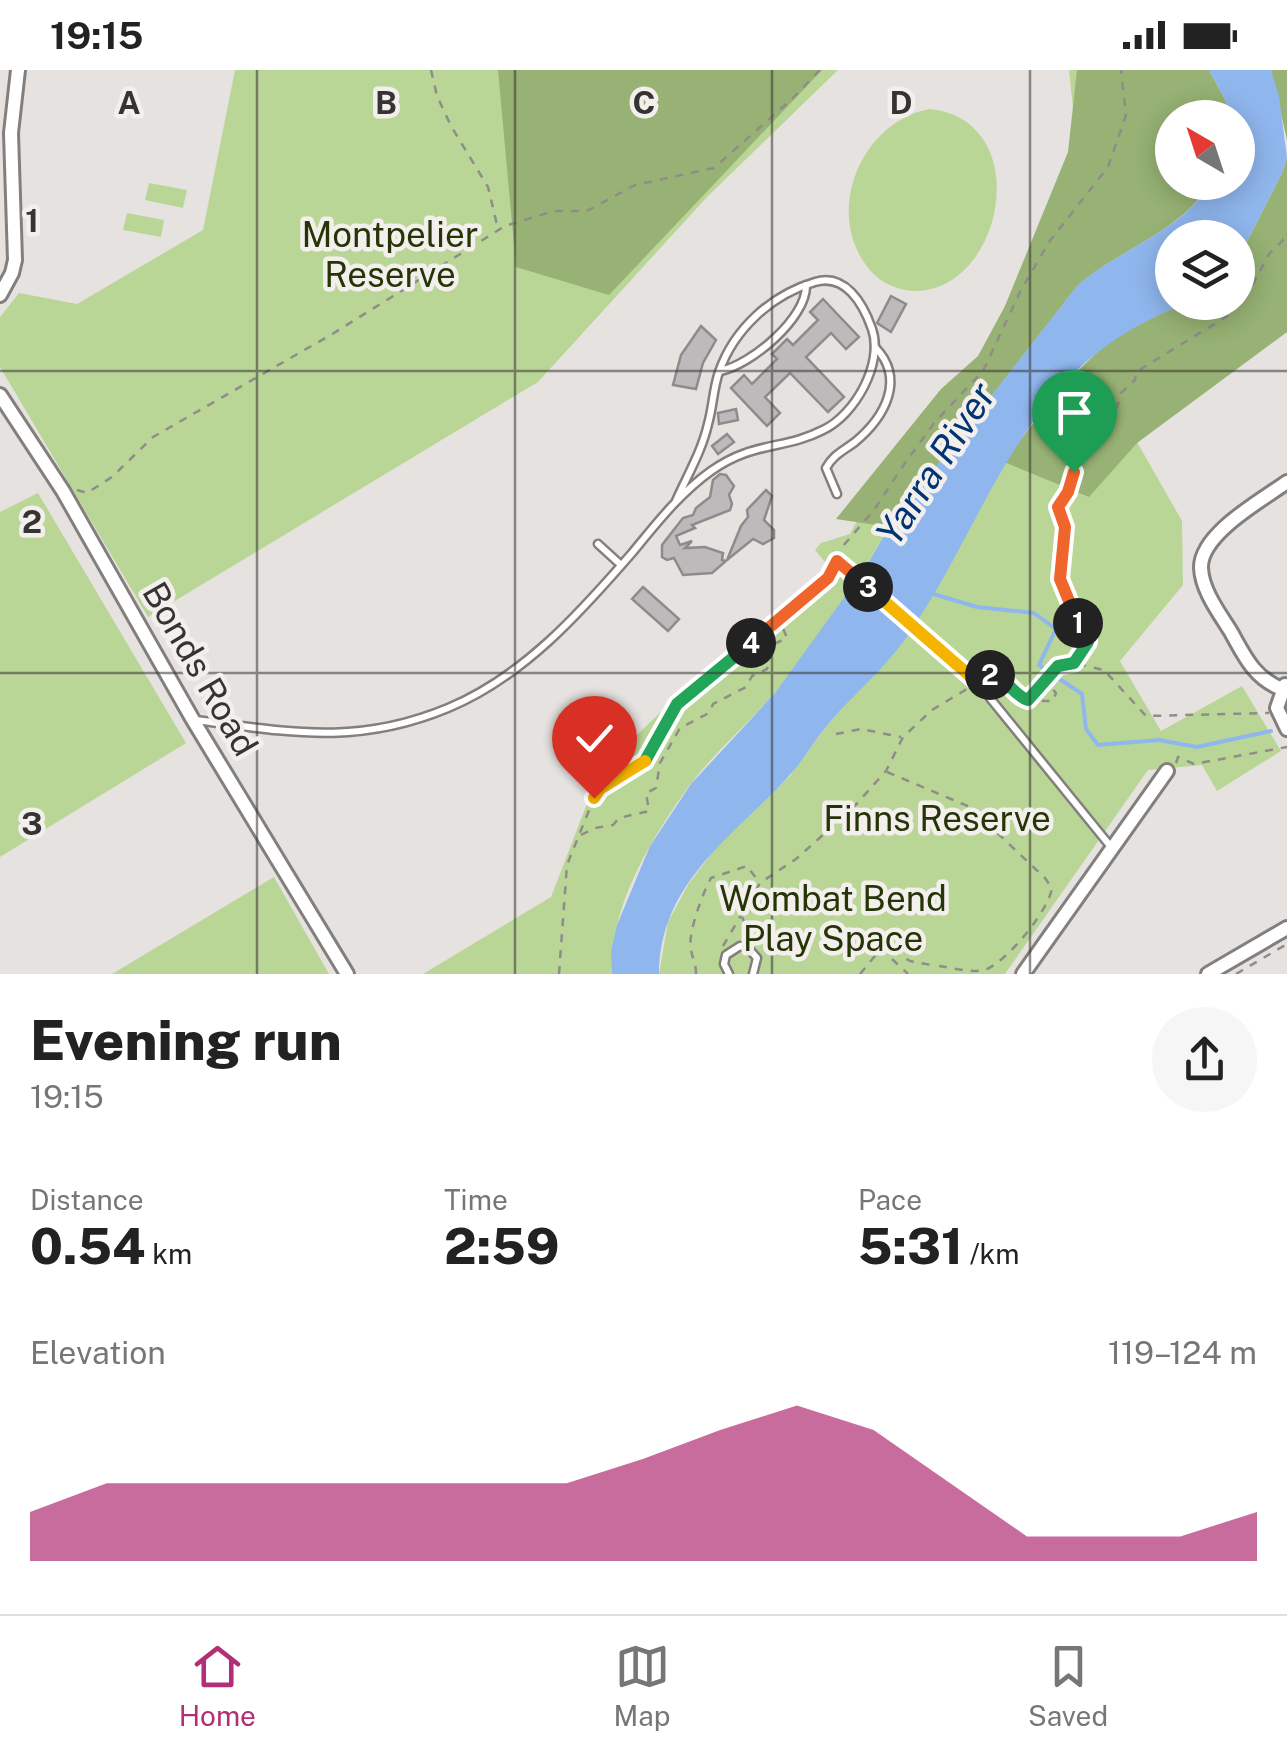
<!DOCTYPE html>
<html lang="en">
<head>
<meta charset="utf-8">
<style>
	:root { --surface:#fff; --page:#f6f6f6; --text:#222; --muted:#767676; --line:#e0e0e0; --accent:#b22e76 }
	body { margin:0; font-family:"Public Sans",sans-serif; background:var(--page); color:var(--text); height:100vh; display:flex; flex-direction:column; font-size:38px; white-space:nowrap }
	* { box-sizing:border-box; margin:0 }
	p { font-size:32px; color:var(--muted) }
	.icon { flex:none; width:55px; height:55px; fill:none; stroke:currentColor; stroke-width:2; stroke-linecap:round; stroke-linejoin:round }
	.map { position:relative; height:904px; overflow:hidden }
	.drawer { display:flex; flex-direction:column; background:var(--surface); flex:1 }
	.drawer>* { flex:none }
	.needle { width:65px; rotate:321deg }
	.controls { position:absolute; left:1155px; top:30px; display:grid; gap:20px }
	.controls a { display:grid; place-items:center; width:100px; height:100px; border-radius:50%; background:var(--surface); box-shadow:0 5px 25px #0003; font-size:50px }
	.pin { position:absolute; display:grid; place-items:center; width:85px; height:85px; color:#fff; margin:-102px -42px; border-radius:50% 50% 50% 0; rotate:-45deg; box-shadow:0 0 10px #0007 }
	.pin .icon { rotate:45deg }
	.km { position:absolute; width:50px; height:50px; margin:-25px; border-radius:50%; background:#222; color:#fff; font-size:28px; line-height:50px; text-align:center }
	.round { display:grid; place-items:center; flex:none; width:105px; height:105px; border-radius:52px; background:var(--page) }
	.headline { display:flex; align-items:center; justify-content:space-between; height:170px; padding:0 30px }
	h1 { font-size:55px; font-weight:800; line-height:75px }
	.stats { display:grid; grid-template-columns:repeat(3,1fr); gap:15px; height:170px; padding:10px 30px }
	.stats div { display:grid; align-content:center }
	.stats b { font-size:50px; font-weight:800 }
	.stats small { font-size:28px; font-weight:400 }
	.stats p { font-size:28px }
	.chart { height:280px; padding:20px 30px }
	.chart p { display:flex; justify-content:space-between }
	.chart svg { width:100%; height:180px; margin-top:10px; fill:var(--accent); opacity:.7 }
	.status { display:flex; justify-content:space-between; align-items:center; height:70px; padding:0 50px; background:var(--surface); direction:ltr }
	.status svg { height:28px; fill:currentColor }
	.menu { display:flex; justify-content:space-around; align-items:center; height:140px; border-top:2px solid var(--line); background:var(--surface); font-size:28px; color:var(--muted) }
	.menu a { display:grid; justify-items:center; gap:5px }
	.menu .active { color:var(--accent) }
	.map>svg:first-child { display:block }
</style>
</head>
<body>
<div class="status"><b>19:15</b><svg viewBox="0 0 49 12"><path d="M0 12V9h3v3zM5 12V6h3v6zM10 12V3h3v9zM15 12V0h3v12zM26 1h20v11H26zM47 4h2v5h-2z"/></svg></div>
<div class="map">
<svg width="1287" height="904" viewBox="0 0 1287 904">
	<rect width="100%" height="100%" fill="#e6e2e0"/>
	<g fill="#bad697">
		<polygon points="235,0 838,0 707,127 538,312 148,547 0,297 0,247 19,223 77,234 203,160"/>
		<path d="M1069 0H1209L1227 47 1172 48V112L1208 113 883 467C852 521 814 577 773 625 746 655 714 683 690 715 651 768 609 837 612 904H423L551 827 600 700 707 598 830 498 815 480 821 473 850 464 874 419 979 287 1079 96Z"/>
		<path d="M930 39C1035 50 1005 218 917 221 899 221 882 214 870 200 822 144 861 51 930 39Z"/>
		<polygon points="149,113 187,120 183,138 145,130"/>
		<polygon points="127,143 164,150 161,167 123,160"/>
		<polygon points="1238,189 1287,262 1137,372 1182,451 1183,515 1120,591 1161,661 1242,616 1281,681 1217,721 1202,695 1148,700 1005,904 659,904 668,852 689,813 722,770 790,706 827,655 905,569 1004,392 1187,233 1238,232"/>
		<polygon points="38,423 186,673 0,787 0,442"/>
		<polygon points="274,807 329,904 112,904"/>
	</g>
	<g fill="#97b274">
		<polygon points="498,0 822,0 609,225 516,197"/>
		<path d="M1077 0H1209L1226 31 1227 47 1172 48V112L1208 113C1190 157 1113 182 1077 216L889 457 836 449 941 319 978 286 1005 236 1068 82Z"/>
		<polygon points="1271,0 1287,0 1287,70"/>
		<path d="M1287 88V262L1137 373 1089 427 1004 392C1046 336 1115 241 1190 233 1206 231 1222 233 1238 232V189L1282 103Z"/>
	</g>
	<path fill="#8fb6ed" d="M1209 0H1271L1279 26 1287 88 1282 103 1238 189V168H1172V232L1187 233C1136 253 1094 279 1057 321 993 396 962 488 906 568 885 598 854 624 830 652 815 669 804 690 788 707 733 767 660 812 659 904H612L611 881 617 855 650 776 691 714 775 623 864 500 889 457 1077 216C1113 182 1191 157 1208 113L1238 112V48L1227 47 1226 31Z"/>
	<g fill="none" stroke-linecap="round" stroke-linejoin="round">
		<polyline stroke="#8fb6ed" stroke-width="4" points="930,523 977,537 1034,543 1056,559 1039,595 1082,624 1086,659 1098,675 1159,670 1197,677 1271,661"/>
	</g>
	<g fill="#bebabc" stroke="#8f8b8d" stroke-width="2.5">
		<polygon points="891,226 906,234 891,262 877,253"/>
		<polygon points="823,229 859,267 846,279 831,263 806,287 844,327 828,342 790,303 765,327 780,343 767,356 731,318 744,305 752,314 777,289 772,284 787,269 793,275 818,250 810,242"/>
		<polygon points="701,256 716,270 703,293 696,319 673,315 681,285"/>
		<polygon points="736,339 738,350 719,354 718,343"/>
		<polygon points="727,364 734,372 718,384 712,376"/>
		<polygon points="720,404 726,405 734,416 729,425 732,434 730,440 692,455 695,458 676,466 680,475 692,471 685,478 705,477 723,483 722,490 726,491 712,503 683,505 674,488 667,490 662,487 662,475 683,448 693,445 696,438 710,427 713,410"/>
		<polygon points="766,420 772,426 764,450 774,460 774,468 763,474 753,469 727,490 741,456 748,447 747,440"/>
		<polygon points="643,517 679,549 668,561 632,529"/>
	</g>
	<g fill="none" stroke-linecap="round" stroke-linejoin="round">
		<defs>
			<g id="service">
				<path d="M720 301C751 295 807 248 806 215"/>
				<path d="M837 424 826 398C833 385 843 381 855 372 885 347 906 309 875 277"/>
				<polyline points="598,474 621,495"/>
				<polyline points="990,628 1111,777"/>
				<path d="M195 650C289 662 357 676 448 638 523 607 580 543 632 483 656 454 680 423 711 401 753 371 784 380 823 360 855 345 884 293 872 259 863 233 845 203 815 212 771 225 734 259 719 302 713 319 713 337 708 354 702 381 687 406 676 431"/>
				<polyline points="729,904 724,894 726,885 740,876 748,878 757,888 753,904"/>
			</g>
			<g id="minor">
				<polyline points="0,225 12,203 15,190 11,63 18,0"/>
				<polyline points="0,325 63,421 193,650 347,904"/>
				<polyline points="1285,615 1277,638 1287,659"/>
				<path d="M1282 619C1254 608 1245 587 1231 562 1220 544 1202 521 1201 498 1200 464 1262 430 1287 412"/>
				<polyline points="1023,904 1167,701"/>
				<polyline points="1208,904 1287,858"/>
			</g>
		</defs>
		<use href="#service" stroke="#837f7d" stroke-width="11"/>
		<use href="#minor" stroke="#837f7d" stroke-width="18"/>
		<g stroke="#8f8c8a" stroke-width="2.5" stroke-dasharray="8 8" stroke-linecap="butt">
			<polyline points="431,0 437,26 451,56 488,117 498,159"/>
			<polyline points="77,420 87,423 112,407 153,367 334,263 505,156 554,141 587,141 635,115 714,98 794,27 820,0"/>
			<polyline points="838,492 985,623"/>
			<polyline points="761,566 769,581"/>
			<path d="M1074 593 1088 572V560L1078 554 1060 509 1065 457 1058 437C1072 418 1075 386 1098 375L1107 346 1117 338 1121 323 1135 310 1136 302 1229 245 1234 236 1245 229 1269 184 1287 166"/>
			<polyline points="1030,629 1058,597 1069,592 1104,600 1146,646 1269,643"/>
			<polyline points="836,664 861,659 901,667"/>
			<polyline points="1176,693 1178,687 1194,694 1287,677"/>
			<path d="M887 702 970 737 1045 808 1052 818C1049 840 1008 890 987 899 973 904 953 898 939 896L938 904"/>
			<polyline points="852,741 854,762"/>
			<polyline points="581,765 595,758 613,755 619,748 649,741 646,723 656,718 660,693 680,658 709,643 713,634 746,617 752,606 767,599 774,574 787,568 780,551"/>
			<polyline points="742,847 751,867 750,872"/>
			<path d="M723 876 760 813 796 789 852 739 886 701 903 667 932 640 992 604C1023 617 1009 632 1053 631L1056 623 1046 612"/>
			<polyline points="892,889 908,904"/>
			<polyline points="559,904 567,795 594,728 600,719 645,691 677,634 828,508 843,476 874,440 905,393 935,352 983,301 1020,222 1049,172 1108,97 1126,45 1121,0"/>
			<path d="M696 904C696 893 693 890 691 880 687 864 703 823 711 808L747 796 759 812"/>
			<polyline points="860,904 884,875 910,891 937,896"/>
			<polyline points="1236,904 1287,874"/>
		</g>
		<use href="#service" stroke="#fff" stroke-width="6"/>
		<use href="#minor" stroke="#fff" stroke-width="12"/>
	</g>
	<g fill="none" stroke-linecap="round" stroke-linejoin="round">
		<defs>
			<polyline id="split-1" points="1074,402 1068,422 1058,437 1065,457 1060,509 1078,553"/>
			<path id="split-2" d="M990 605C1008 607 1012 625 1028 630L1058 596 1074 593 1088 572V560L1078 553"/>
			<polyline id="split-3" points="868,517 978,613 990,605"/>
			<polyline id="split-4" points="751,573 828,508 837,491 868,517"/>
			<polyline id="split-5" points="645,691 677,634 751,573"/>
			<polyline id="split-6" points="594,728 600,719 645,691"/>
		</defs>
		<use href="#split-1" stroke="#fff" stroke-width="20"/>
		<use href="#split-2" stroke="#fff" stroke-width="20"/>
		<use href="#split-3" stroke="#fff" stroke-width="20"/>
		<use href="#split-4" stroke="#fff" stroke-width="20"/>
		<use href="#split-5" stroke="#fff" stroke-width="20"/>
		<use href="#split-6" stroke="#fff" stroke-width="20"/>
		<use href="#split-1" stroke="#f0652b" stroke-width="12"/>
		<use href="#split-2" stroke="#22a559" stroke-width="12"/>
		<use href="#split-3" stroke="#f5b400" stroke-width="12"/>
		<use href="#split-4" stroke="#f0652b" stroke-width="12"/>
		<use href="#split-5" stroke="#22a559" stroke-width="12"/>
		<use href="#split-6" stroke="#f5b400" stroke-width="12"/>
	</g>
	<path fill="none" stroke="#363433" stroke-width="2.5" stroke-opacity="0.55" d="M257 0V904M515 0V904M772 0V904M1030 0V904M0 301H1287M0 603H1287"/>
	<g text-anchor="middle" stroke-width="9" stroke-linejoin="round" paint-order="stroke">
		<g font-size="35" fill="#253506" stroke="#f3efed">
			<text x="390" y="177">Montpelier<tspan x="390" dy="40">Reserve</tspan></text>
			<text x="937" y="761">Finns Reserve</text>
			<text x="833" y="841">Wombat Bend<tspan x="833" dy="40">Play Space</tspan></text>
		</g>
		<g font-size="35" fill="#363433" stroke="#f3efed">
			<text transform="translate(200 599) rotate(60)" y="12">Bonds Road</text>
		</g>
		<g font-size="38" font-style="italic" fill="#013473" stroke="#f3efed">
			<text transform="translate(936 394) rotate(-57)" y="13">Yarra River</text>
		</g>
	</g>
	<g font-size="32" text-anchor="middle" font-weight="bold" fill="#363433" stroke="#f3efed" stroke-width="9" stroke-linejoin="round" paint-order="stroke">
		<text x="129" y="44">A</text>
		<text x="386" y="44">B</text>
		<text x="644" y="44">C</text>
		<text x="901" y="44">D</text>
		<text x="32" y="162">1</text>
		<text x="32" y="463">2</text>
		<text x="32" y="765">3</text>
	</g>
</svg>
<div class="controls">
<a><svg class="needle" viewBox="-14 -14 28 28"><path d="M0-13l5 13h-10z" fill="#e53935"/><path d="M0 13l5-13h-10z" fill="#767676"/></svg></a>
<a><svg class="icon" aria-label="layers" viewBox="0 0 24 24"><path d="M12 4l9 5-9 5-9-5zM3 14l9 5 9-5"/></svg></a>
</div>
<div class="pin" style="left:1074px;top:402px;background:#1e9e55"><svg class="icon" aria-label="arrive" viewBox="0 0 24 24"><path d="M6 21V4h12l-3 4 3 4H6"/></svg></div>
<div class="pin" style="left:594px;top:728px;background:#d93025"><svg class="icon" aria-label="check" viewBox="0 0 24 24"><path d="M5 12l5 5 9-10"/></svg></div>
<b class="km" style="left:1078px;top:553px">1</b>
<b class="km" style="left:990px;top:605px">2</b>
<b class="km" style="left:868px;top:517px">3</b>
<b class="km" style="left:751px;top:573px">4</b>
</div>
<section class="drawer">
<div class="headline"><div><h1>Evening run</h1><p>19:15</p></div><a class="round"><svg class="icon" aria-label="share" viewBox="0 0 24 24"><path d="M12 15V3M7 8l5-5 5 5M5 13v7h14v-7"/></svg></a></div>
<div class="stats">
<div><p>Distance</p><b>0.54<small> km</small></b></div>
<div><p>Time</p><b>2:59</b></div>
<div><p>Pace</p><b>5:31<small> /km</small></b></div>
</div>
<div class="chart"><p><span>Elevation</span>119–124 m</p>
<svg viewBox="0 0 160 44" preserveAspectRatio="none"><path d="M0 44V32L10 25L20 25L30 25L40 25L50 25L60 25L70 25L80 19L90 12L100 6L110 12L120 25L130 38L140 38L150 38L160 32V44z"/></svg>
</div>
</section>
<nav class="menu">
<a class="active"><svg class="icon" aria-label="home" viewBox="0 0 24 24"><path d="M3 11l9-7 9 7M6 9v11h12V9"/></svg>Home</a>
<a><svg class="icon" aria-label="map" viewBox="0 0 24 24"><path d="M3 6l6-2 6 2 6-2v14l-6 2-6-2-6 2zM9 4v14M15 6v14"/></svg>Map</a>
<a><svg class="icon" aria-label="saved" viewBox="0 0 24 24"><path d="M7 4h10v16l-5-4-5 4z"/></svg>Saved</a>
</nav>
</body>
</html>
